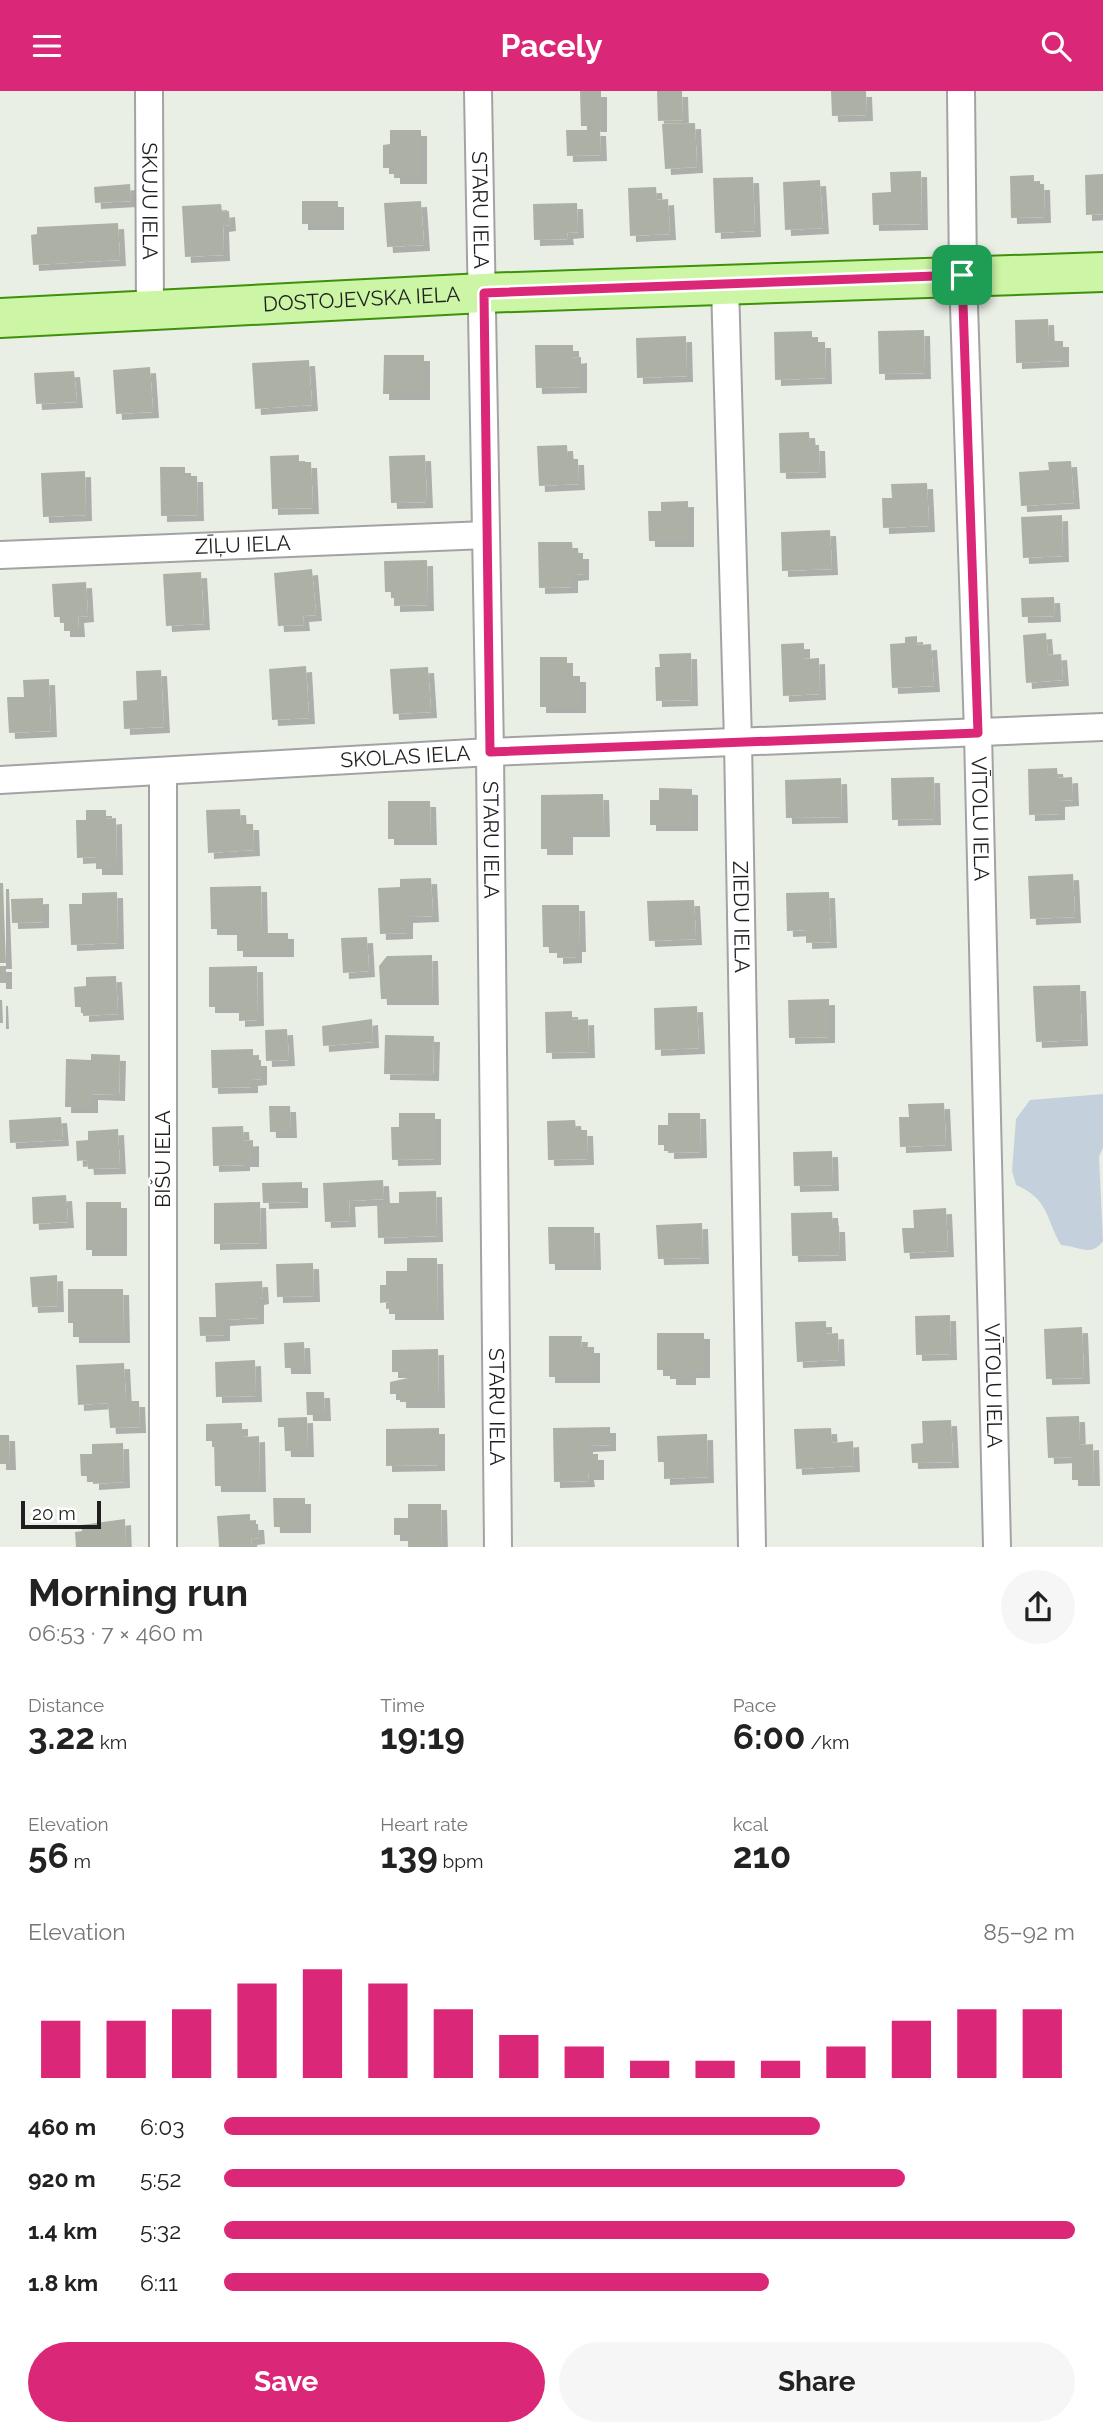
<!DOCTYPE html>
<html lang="en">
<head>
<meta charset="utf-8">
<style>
	:root { --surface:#fff; --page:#f6f6f6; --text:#222; --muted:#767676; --accent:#db2777 }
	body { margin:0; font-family:Raleway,sans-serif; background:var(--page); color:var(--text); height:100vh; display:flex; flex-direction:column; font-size:26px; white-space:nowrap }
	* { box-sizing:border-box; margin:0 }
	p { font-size:23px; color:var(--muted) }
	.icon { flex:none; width:38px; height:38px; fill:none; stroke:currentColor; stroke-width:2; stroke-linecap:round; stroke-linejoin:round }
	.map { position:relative; height:1456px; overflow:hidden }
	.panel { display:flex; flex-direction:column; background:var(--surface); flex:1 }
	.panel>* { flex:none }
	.scale { position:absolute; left:21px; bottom:18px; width:80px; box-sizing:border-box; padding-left:7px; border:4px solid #1f1f1f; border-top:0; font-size:19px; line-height:24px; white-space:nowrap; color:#1f1f1f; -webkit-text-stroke:5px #fff; paint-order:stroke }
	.pin { position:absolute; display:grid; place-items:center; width:60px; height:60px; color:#fff; margin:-30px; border-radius:14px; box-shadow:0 4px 10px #0006 }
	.round { display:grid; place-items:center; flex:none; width:74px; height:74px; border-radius:37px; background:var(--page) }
	.headline { display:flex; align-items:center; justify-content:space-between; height:119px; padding:0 28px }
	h1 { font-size:38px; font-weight:700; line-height:52px }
	.stats { display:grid; grid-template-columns:repeat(3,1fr); gap:10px; height:119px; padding:7px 28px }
	.stats div { display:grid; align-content:center }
	.stats b { font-size:35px; font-weight:700 }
	.stats small { font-size:19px; font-weight:400 }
	.stats p { font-size:19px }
	.chart { height:196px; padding:14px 28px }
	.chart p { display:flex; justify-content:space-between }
	.chart svg { width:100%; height:126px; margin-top:7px; stroke:var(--accent); stroke-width:6 }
	.button { display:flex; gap:14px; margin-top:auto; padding:14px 28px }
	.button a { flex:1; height:80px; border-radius:42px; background:var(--accent); color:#fff; font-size:28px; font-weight:700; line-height:80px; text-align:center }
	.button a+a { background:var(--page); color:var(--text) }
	ul { padding:0 28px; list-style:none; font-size:23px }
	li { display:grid; grid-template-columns:112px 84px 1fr; align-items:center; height:52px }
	li i { height:18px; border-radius:9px; background:var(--accent) }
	header { display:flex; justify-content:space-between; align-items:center; height:91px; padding:0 28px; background:var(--accent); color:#fff; font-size:32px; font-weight:700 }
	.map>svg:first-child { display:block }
</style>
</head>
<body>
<header><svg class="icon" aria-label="menu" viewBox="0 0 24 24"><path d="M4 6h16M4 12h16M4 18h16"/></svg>Pacely<svg class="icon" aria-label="search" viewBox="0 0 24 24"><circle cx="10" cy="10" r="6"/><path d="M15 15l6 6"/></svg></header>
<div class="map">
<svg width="1103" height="1456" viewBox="0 0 1103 1456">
	<defs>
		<filter id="shadow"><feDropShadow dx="6" dy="6" stdDeviation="0" flood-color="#0004"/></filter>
	</defs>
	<rect width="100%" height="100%" fill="#eaefe6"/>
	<path fill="#c4d1dc" d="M1103 1003V1056L1099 1066 1103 1150C1091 1167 1078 1155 1061 1154 1045 1127 1050 1109 1016 1094L1012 1080 1016 1028 1030 1009Z"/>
	<g fill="#adb1a5" filter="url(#shadow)">
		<polygon points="580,0 601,0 601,35 581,35"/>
		<polygon points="657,0 682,0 683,29 658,30"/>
		<polygon points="831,0 866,0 867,24 832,25"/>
		<polygon points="695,32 697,76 665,78 662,33"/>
		<polygon points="390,39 421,39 421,87 394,87 394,77 383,77 383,54 390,53"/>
		<polygon points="566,39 600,39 601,64 567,65"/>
		<polygon points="921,80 922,133 873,134 872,102 891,101 890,81"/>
		<polygon points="1103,83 1103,123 1086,124 1085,84"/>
		<polygon points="1034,84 1034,93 1044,93 1045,126 1011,127 1010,85"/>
		<polygon points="753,86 755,140 715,142 713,87"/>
		<polygon points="820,89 823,137 785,139 783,91"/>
		<polygon points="130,93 131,110 95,112 94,96"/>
		<polygon points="656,96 657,109 668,108 670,143 630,145 628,97"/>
		<rect x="302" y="110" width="36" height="23"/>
		<polygon points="421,110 424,154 387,156 384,112"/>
		<polygon points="577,112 578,141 567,142 568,148 534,149 533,113"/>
		<polygon points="221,113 222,121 229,120 230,134 223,135 224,164 185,166 182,115"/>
		<polygon points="118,132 120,169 33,174 31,144 37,143 37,136"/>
		<polygon points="1048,228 1049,250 1063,250 1063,270 1016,272 1015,229"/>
		<polygon points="924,239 925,282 879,283 878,240"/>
		<polygon points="812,240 812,251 825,251 826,287 775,289 774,241"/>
		<polygon points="686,245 687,285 637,287 636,247"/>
		<polygon points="535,254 573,254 573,267 581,266 581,296 536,297"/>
		<polygon points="384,264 424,264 424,303 383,303"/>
		<polygon points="309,269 312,314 255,318 252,272"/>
		<polygon points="150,276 153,321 116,323 113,279"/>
		<polygon points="74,280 77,311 36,313 34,282"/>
		<polygon points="809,341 810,354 819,354 820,381 780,382 779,342"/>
		<polygon points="567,354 568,368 578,368 579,393 539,395 537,355"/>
		<polygon points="299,364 299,371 311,371 313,417 272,418 270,365"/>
		<polygon points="425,364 427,411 391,412 389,365"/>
		<polygon points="1071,370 1074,412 1021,415 1019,381 1049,379 1048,371"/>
		<polygon points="160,376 185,376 185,385 197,385 198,424 161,425"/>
		<polygon points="85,380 86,424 43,426 41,382"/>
		<polygon points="927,392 929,435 883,437 882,407 892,407 891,393"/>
		<polygon points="688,410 688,450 649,450 648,420 661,420 661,411"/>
		<polygon points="1062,424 1063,465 1023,467 1021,426"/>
		<polygon points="830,439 832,478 782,480 781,441"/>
		<polygon points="538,451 572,451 573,462 583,462 583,483 572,484 572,496 539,497"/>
		<polygon points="427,469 428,514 394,515 394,501 385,501 384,470"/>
		<polygon points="312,478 316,524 303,525 304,534 278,535 274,482"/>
		<polygon points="201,481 204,533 166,535 163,483"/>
		<polygon points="86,491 88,525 78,526 79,540 64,540 64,526 54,526 52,493"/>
		<polygon points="1054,506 1055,525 1022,526 1021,507"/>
		<polygon points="1046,542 1048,564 1061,563 1063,589 1026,592 1023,544"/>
		<polygon points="917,545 917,554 931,553 934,595 892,597 890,553 905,552 905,546"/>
		<polygon points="804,552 804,568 819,567 820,603 783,605 781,553"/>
		<polygon points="691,562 692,609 656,610 655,576 660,576 659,563"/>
		<polygon points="540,566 567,566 567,585 580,585 580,616 540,616"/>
		<polygon points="306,575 309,627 272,629 269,578"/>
		<polygon points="428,576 431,621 393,623 390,578"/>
		<polygon points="161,579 164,636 124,638 123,610 137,609 136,580"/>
		<polygon points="49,588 51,640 9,642 7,606 24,606 23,589"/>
		<polygon points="1057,677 1058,687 1072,686 1073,709 1059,710 1059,723 1029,724 1028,678"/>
		<polygon points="934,686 935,728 892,729 891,687"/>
		<polygon points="841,687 842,726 786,727 785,689"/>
		<polygon points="659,697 692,698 692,734 650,734 650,709 659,709"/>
		<polygon points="603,703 604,740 567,740 567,758 541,758 541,704"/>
		<polygon points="388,710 430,710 431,748 388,748"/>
		<polygon points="240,718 241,733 253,733 254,759 208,762 206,719"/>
		<polygon points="86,719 106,719 106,728 116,727 117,778 96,778 96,766 77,767 76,729 86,729"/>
		<polygon points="1073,783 1075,826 1030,828 1028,785"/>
		<polygon points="431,787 433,825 407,826 407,842 380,843 378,797 400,796 400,788"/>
		<polygon points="0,792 3,792 6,872 0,872"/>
		<polygon points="261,795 262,842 288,842 288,860 237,860 237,838 211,838 210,796"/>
		<polygon points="117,801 118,852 71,854 69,813 82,813 82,802"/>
		<polygon points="829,801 831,851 806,852 806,839 787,840 786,802"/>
		<polygon points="43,807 43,831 12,832 11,808"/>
		<polygon points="694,809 696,848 649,850 647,810"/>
		<polygon points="542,814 579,814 580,855 576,855 576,866 557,867 557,856 543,856"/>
		<polygon points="367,846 369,880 343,882 341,847"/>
		<polygon points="432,864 433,908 381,908 379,875 387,865"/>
		<rect x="0" y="875" width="6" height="17"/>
		<polygon points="257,875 258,929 239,930 239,916 209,916 209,876"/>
		<polygon points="116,885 118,923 83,925 83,916 75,916 74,896 86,895 86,886"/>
		<polygon points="1080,894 1082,949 1036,951 1033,895"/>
		<polygon points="829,908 829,946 789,947 788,909"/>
		<polygon points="0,909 2,909 3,932 0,932"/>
		<polygon points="697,915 699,957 655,959 654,917"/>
		<polygon points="572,920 572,929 588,928 589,961 546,962 545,921"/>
		<polygon points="372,928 373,951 323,955 322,935"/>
		<polygon points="287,938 289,969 266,970 265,939"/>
		<polygon points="385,944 434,945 433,984 384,983"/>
		<polygon points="253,958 253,969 261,969 261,988 252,989 252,996 212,997 211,959"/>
		<polygon points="91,963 120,964 119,1004 92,1003 92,1016 65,1016 66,968 91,969"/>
		<polygon points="944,1012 946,1054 900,1056 899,1026 909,1026 908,1013"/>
		<polygon points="269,1015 290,1015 291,1041 270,1041"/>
		<polygon points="399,1022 435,1022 435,1068 392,1069 391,1036 399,1036"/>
		<polygon points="668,1022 700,1022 701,1061 668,1062 668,1054 658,1054 658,1034 668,1034"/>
		<polygon points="61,1026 63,1049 10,1052 9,1029"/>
		<polygon points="575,1029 576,1039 587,1039 588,1068 548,1069 547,1030"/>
		<polygon points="243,1035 244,1050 253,1049 253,1070 244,1070 244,1074 213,1075 212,1036"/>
		<polygon points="118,1038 120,1077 88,1078 87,1069 77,1070 76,1050 88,1049 88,1040"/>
		<polygon points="832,1060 833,1094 794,1095 793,1061"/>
		<polygon points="383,1089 384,1108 349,1110 350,1130 325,1131 323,1092"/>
		<polygon points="302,1091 302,1111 263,1112 262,1092"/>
		<polygon points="436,1100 437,1145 378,1147 377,1112 399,1112 399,1101"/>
		<polygon points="66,1104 68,1131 33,1133 32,1106"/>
		<rect x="86" y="1111" width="35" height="48"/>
		<polygon points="260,1111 261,1152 214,1153 214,1112"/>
		<polygon points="946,1117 948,1160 904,1162 902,1137 914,1137 913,1119"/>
		<polygon points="832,1121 833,1135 839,1135 840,1164 792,1165 791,1122"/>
		<polygon points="702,1132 703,1167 658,1168 656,1134"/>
		<polygon points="548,1136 594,1136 595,1173 549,1173"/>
		<polygon points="407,1167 437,1167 438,1223 389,1223 389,1211 380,1212 380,1194 386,1194 386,1180 407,1180"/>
		<polygon points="313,1172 314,1205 277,1206 276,1173"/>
		<polygon points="57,1184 58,1215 32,1216 30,1186"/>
		<polygon points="262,1190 263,1207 258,1208 258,1227 224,1229 224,1244 200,1245 199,1226 216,1226 215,1192"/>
		<polygon points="68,1198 123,1198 124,1246 73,1246 73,1232 68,1232"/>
		<polygon points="950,1224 951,1263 916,1264 915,1225"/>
		<polygon points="826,1230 826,1243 838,1242 839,1269 797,1271 795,1231"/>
		<polygon points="1082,1236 1084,1287 1046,1288 1044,1238"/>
		<polygon points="657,1242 704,1242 704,1281 690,1281 690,1288 670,1288 670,1279 657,1279"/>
		<polygon points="549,1245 582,1245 581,1256 594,1256 594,1286 549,1286"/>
		<polygon points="304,1251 305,1277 285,1277 284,1252"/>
		<polygon points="438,1258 439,1311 400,1311 400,1303 390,1303 390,1291 408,1287 408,1281 392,1281 392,1259"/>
		<polygon points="255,1269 256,1305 216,1306 215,1271"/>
		<polygon points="124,1272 126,1310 139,1310 140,1336 110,1337 108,1312 78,1314 76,1274"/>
		<polygon points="306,1301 324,1301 325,1324 307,1324"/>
		<polygon points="1079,1325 1080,1354 1093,1353 1094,1389 1072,1389 1072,1366 1048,1367 1046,1326"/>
		<polygon points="307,1326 308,1360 285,1360 284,1336 278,1336 278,1327"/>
		<polygon points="951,1329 953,1371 912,1372 911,1353 923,1352 922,1330"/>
		<polygon points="242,1332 242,1346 259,1345 260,1395 215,1395 214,1350 206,1350 206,1333"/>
		<polygon points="610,1336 610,1354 587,1355 587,1363 598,1363 598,1383 588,1383 589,1390 554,1391 553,1337"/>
		<polygon points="439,1337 439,1374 386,1375 386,1338"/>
		<polygon points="831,1337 832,1352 853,1350 854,1375 796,1378 794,1338"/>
		<polygon points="707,1343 708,1386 664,1388 664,1371 658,1371 657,1345"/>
		<polygon points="0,1344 9,1344 10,1373 0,1373"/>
		<polygon points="123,1352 124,1391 93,1393 93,1385 81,1385 80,1363 92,1363 92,1353"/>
		<polygon points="273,1407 305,1407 305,1436 274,1436"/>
		<polygon points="408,1413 441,1413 442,1456 408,1456 408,1444 394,1444 394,1427 408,1427"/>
		<polygon points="250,1423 250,1433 258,1433 259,1447 251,1448 252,1456 219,1456 217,1425"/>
		<polygon points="125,1428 126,1456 76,1456 75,1441 82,1440 81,1434"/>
	</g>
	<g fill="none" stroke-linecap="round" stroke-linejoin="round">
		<defs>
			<g id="minor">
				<path id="s1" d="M149 0 150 221"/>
				<path id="s2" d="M478 0 490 661 498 1456"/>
				<path id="s3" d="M961 0 963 184 978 642 997 1456"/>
				<path id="s4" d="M725 194 738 650 752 1456"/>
				<path id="s5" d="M0 464 486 444"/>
				<polyline points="163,680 163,1456"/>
				<path id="s6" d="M0 689 490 661 1103 636"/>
			</g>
			<g id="primary">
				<path id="s7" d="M0 227 483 202 1103 181"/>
			</g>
		</defs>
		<use href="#minor" stroke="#a3a3a3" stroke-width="30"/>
		<use href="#primary" stroke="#3e910a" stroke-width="42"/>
		<use href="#minor" stroke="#fff" stroke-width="26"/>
		<use href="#primary" stroke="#ccf6a5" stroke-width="38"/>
	</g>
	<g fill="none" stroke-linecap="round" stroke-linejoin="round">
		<defs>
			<polygon id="route" points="962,184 978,642 490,661 484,202"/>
		</defs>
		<use href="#route" stroke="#fff" stroke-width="14"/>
		<use href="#route" stroke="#db2777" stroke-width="9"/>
	</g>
	<g text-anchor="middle" stroke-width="5" stroke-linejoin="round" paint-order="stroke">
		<g font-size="21" fill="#1f1f1f" stroke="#fff">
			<text dy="7" stroke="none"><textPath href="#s1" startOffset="110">SKUJU IELA</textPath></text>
			<text dy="7" stroke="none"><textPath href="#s2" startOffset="119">STARU IELA</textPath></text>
			<text dy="7" stroke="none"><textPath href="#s7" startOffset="362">DOSTOJEVSKA IELA</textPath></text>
			<text dy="7" stroke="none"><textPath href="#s5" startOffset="243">ZĪĻU IELA</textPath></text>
			<text dy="7" stroke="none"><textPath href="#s6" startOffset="406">SKOLAS IELA</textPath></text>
			<text dy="7" stroke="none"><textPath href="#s3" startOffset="728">VĪTOLU IELA</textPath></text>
			<text dy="7" stroke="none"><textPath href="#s2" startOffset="749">STARU IELA</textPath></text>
			<text dy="7" stroke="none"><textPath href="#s4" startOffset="632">ZIEDU IELA</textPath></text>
			<text transform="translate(163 1068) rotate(-90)" y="7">BIŠU IELA</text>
			<text dy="7" stroke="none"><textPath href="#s3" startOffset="1295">VĪTOLU IELA</textPath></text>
			<text dy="7" stroke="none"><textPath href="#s2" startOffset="1316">STARU IELA</textPath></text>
		</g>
	</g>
</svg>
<div class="scale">20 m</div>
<div class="pin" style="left:962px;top:184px;background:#1e9e55"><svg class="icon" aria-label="arrive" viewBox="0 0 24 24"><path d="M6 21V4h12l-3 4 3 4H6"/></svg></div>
</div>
<section class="panel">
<div class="headline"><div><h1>Morning run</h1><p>06:53 · 7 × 460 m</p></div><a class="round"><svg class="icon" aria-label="share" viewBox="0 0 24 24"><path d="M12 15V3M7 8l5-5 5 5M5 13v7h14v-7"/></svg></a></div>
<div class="stats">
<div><p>Distance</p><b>3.22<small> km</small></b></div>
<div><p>Time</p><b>19:19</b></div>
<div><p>Pace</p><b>6:00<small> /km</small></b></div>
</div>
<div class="stats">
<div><p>Elevation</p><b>56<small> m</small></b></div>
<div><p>Heart rate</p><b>139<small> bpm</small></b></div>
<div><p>kcal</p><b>210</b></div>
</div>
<div class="chart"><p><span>Elevation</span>85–92 m</p>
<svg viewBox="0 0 160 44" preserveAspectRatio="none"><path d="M5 44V24M15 44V24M25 44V20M35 44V11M45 44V6M55 44V11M65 44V20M75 44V29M85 44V33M95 44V38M105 44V38M115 44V38M125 44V33M135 44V24M145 44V20M155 44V20"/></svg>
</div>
<ul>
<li><b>460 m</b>6:03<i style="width:70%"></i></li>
<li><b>920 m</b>5:52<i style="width:80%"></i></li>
<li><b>1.4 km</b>5:32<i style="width:100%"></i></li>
<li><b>1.8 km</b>6:11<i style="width:64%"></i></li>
</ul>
<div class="button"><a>Save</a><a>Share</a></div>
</section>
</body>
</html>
